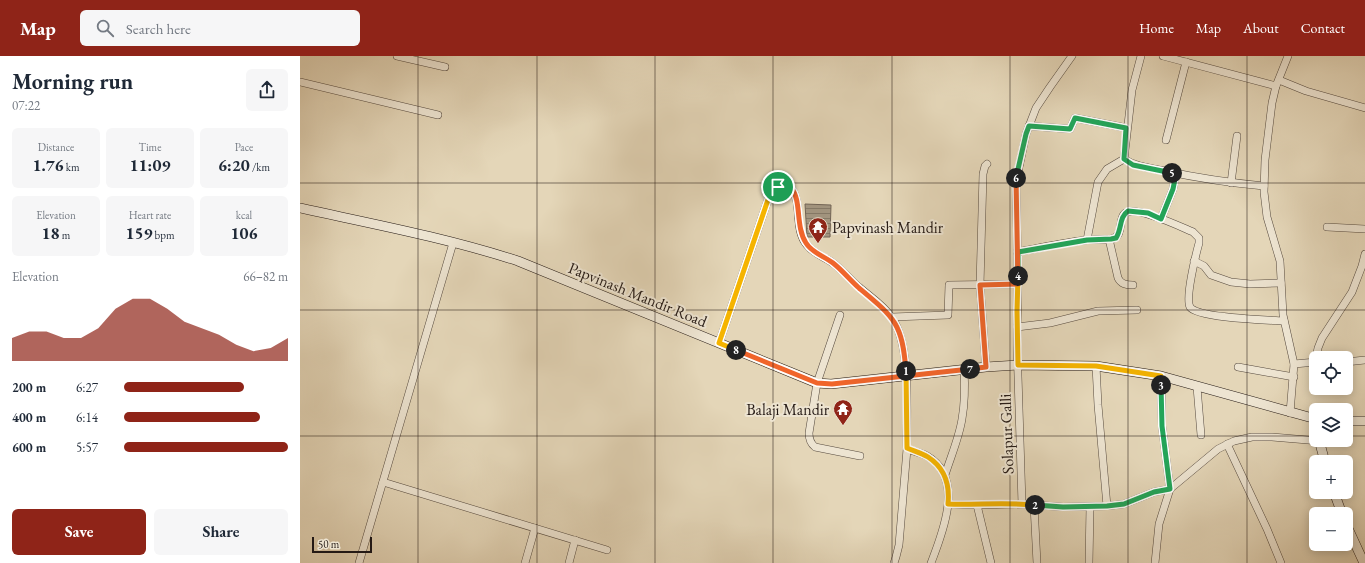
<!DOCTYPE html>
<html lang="en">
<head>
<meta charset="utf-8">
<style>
	:root { --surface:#fff; --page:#f6f6f7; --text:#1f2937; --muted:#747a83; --accent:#8f2418 }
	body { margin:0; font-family:"EB Garamond",serif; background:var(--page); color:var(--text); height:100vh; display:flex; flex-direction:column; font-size:15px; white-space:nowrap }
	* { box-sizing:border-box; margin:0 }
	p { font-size:13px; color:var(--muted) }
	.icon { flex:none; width:22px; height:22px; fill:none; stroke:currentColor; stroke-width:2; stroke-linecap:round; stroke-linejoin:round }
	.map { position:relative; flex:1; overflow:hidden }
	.drawer { display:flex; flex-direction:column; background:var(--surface); width:300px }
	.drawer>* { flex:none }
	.controls { position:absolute; left:1009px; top:295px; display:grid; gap:8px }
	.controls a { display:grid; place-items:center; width:44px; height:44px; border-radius:6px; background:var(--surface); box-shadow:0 2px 10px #0003; font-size:20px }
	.scale { position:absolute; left:12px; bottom:10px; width:60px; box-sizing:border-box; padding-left:4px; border:2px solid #251a15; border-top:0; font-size:11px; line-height:14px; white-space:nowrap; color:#251a15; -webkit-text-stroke:3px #ede4d1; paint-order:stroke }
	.pin { position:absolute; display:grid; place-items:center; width:34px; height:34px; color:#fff; margin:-17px; border:2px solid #fff; border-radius:50%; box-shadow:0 1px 4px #0007 }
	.km { position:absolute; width:20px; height:20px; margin:-10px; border-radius:50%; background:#222; color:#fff; font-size:11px; line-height:20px; text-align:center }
	.round { display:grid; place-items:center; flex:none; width:42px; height:42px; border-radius:6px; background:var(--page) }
	.summary { display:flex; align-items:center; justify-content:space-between; height:68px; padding:0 12px }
	h1 { font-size:22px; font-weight:700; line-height:30px }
	.metrics { display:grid; grid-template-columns:repeat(3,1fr); gap:6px; height:68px; padding:4px 12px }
	.metrics div { display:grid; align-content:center; border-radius:6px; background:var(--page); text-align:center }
	.metrics b { font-size:17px; font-weight:700 }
	.metrics small { font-size:11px; font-weight:400 }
	.metrics p { font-size:11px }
	.chart { height:112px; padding:8px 12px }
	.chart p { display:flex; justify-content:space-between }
	.chart svg { width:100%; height:72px; margin-top:4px; fill:var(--accent); opacity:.7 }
	.primary-button { display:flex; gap:8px; margin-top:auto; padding:8px 12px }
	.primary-button a { flex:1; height:46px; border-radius:6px; background:var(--accent); color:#fff; font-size:16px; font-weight:700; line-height:46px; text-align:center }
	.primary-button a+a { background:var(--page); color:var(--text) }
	ul { padding:0 12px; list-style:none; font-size:13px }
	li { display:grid; grid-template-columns:64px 48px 1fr; align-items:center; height:30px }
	li i { height:10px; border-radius:5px; background:var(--accent) }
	header { display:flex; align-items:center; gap:24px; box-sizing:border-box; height:56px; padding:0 20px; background:var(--accent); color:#fff }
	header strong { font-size:19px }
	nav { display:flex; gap:22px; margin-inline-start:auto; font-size:14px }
	.search { width:280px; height:36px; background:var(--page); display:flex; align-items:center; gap:10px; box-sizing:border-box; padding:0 14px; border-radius:6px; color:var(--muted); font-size:15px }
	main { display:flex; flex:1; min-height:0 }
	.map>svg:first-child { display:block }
</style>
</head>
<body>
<header>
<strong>Map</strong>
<div class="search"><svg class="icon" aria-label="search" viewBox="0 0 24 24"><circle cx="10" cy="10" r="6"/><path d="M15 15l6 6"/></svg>Search here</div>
<nav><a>Home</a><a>Map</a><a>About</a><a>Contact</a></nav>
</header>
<main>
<section class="drawer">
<div class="summary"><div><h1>Morning run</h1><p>07:22</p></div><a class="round"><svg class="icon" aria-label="share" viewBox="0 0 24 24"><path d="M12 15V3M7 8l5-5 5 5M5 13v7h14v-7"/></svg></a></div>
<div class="metrics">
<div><p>Distance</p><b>1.76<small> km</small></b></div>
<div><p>Time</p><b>11:09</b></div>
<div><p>Pace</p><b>6:20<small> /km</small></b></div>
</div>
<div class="metrics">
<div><p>Elevation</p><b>18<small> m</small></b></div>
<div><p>Heart rate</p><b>159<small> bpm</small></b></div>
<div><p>kcal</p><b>106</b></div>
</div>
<div class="chart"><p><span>Elevation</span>66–82 m</p>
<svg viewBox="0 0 160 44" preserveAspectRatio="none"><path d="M0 44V30L10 26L20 26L30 30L40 30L50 24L60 12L70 6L80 6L90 12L100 20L110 24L120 28L130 34L140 38L150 36L160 30V44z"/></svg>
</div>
<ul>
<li><b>200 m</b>6:27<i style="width:73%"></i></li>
<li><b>400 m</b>6:14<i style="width:83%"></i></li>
<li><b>600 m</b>5:57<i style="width:100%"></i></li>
</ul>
<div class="primary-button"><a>Save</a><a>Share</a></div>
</section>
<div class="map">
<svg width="1065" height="507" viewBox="0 0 1065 507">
	<defs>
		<pattern id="water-rules" width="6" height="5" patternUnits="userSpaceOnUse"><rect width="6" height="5" fill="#a39681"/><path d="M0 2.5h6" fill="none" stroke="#857a68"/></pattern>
	</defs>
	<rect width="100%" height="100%" fill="#e4d6b8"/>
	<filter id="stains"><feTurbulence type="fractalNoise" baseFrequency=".005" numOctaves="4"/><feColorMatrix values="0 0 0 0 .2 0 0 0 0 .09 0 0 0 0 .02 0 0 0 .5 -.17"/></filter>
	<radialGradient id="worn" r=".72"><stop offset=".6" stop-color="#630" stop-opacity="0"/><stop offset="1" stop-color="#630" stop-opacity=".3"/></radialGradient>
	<polygon fill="url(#water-rules)" stroke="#716456" points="505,148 531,149 530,181 507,181"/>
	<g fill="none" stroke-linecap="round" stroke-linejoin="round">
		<defs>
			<g id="street">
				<polyline points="97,0 145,11"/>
				<path d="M841 0 832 34 824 103C836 111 851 112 865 115 898 122 931 127 964 130"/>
				<polyline points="863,0 976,30"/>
				<polyline points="988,0 976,30 972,47 965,104 964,136 967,161 980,205 983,259 994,308 990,357"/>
				<polyline points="979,24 1006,35 1065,52"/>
				<polyline points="0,26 138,59"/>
				<polyline points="729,70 770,73 775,62 827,72"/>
				<polyline points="866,84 886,6"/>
				<polyline points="931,127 937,80"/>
				<polyline points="861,163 873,133 876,117"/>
				<polyline points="1027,171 1065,173"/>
				<path d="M809 183 818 222C821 228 826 229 833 229"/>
				<polyline points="787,184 798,126 807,113 824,103"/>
				<path d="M717 196C740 192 764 186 787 184 795 183 803 184 811 183 824 181 818 165 824 158 834 148 881 171 893 176L899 182V187C896 198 885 242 890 251 897 262 968 264 984 265"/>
				<polyline points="894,205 904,210 911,219 931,226 950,228 981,227"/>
				<path d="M540 259 517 327 509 377C509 383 510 387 515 391L560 400"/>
				<polyline points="592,261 648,259 649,229 718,228"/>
				<polyline points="717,271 750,267 798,255 837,254"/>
				<path d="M419 287 471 135 479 131 491 132C503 146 493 173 507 189 513 197 522 200 530 205 535 208 539 212 543 216 549 221 553 227 559 231 570 241 584 249 592 262 612 290 606 358 607 393 613 395 621 397 627 400 665 422 643 476 631 507"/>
				<polyline points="1015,306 1018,292 1022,282 1052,236 1062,210 1065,198"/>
				<polyline points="1046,306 1065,304"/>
				<polyline points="994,308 1016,306"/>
				<polyline points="686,311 680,229 683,118 685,110 687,108"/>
				<polyline points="938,311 994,321"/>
				<polyline points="897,331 901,379"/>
				<polyline points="927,388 967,473 981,507"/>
				<path d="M645 419C651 400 659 382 662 363 665 346 665 330 664 313"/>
				<polyline points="83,426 307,494"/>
				<polyline points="648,448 677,449 722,448 763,451 807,450 798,349 796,310"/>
				<polyline points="722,448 717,288 718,221 716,126 726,78 736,52 750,31 772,0"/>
				<polyline points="677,449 691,507"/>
				<polyline points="734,449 737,507"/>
				<polyline points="807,450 824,448 854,436 870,433 918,393 934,385 952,381 972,381 1020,385"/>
				<polyline points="59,507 153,187"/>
				<polyline points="225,507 235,472"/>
				<polyline points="269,507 275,484"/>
				<polyline points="594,507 596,501 599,489 607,393"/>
				<polyline points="789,507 790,451"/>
				<polyline points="855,507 859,468 870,433 862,370 861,320"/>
			</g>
			<g id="secondary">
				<path d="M0 152C73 168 147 182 218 205L517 327 531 328 686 311 718 309 796 310 861 320 1016 363"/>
				<polyline points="1046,365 1065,365"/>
				<polyline points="1019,384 1025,406"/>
				<polyline points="1034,436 1042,458"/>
				<polyline points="1046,468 1064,507"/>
			</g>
		</defs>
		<use href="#street" stroke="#55493e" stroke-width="8"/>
		<use href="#secondary" stroke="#251a15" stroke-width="10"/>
		<use href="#street" stroke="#ede4d1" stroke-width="7"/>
		<use href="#secondary" stroke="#ede4d1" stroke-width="9"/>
	</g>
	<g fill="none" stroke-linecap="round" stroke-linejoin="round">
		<defs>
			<path id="split-1" d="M478 131H484L491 132C502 144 495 170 506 187 512 197 524 200 533 207 542 214 550 224 559 232 595 262 602 267 606 315"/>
			<path id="split-2" d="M606 315 607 392C614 395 622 397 628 401 645 412 650 428 648 448 677 449 706 446 735 449"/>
			<polyline id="split-3" points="735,449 763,451 807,450 824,448 854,436 870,433 862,370 861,329"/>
			<polyline id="split-4" points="718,220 717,255 718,309 796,310 861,320 861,329"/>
			<path id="split-5" d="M718 220V196L787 184 811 183 816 182C822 173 819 161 828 155L848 157 861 163 873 133 876 118 872 117"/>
			<polyline id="split-6" points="716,122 726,78 729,70 770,73 775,62 826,72 824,103 833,109 872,117"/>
			<polyline id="split-7" points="670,313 686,311 680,229 718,228 716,122"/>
			<polyline id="split-8" points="436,294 517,327 532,328 670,313"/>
			<polyline id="split-9" points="436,294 419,287 471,135 478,131"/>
		</defs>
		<use href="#split-1" stroke="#fff" stroke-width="8"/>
		<use href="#split-2" stroke="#fff" stroke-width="8"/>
		<use href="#split-3" stroke="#fff" stroke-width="8"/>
		<use href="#split-4" stroke="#fff" stroke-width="8"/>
		<use href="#split-5" stroke="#fff" stroke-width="8"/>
		<use href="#split-6" stroke="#fff" stroke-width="8"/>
		<use href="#split-7" stroke="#fff" stroke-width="8"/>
		<use href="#split-8" stroke="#fff" stroke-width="8"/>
		<use href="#split-9" stroke="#fff" stroke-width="8"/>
		<use href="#split-1" stroke="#f0652b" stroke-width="5"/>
		<use href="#split-2" stroke="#f5b400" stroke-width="5"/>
		<use href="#split-3" stroke="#22a559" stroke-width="5"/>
		<use href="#split-4" stroke="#f5b400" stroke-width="5"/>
		<use href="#split-5" stroke="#22a559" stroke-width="5"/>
		<use href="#split-6" stroke="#22a559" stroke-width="5"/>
		<use href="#split-7" stroke="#f0652b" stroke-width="5"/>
		<use href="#split-8" stroke="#f0652b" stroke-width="5"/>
		<use href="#split-9" stroke="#f5b400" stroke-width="5"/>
	</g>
	<path fill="none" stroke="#251a15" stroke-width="1" stroke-opacity="0.55" d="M118 0V507M237 0V507M355 0V507M473 0V507M592 0V507M710 0V507M828 0V507M947 0V507M0 127H1065M0 254H1065M0 380H1016M1046 380H1065"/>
	<defs>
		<symbol id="temple-pin" viewBox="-11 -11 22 30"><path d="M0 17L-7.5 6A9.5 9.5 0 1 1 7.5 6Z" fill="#8f2418" stroke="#ede4d1"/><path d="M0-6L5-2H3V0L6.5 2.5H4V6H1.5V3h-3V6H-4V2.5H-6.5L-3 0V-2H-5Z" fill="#fff"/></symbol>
	</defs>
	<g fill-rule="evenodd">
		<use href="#temple-pin" x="507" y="160" width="22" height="30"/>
		<use href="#temple-pin" x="532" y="342" width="22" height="30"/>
	</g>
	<g text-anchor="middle" stroke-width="4" stroke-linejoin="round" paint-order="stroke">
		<g font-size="16" fill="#251a15" stroke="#ede4d1" text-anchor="start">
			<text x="532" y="177">Papvinash Mandir</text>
			<text x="529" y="359" text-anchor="end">Balaji Mandir</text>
		</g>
		<g font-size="16" fill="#251a15" stroke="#ede4d1">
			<text transform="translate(338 238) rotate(22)" y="6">Papvinash Mandir Road</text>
			<text transform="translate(706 378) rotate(-92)" y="6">Solapur Galli</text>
		</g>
	</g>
	<rect width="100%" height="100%" filter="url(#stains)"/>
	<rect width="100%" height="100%" fill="url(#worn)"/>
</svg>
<div class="controls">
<a><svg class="icon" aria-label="locate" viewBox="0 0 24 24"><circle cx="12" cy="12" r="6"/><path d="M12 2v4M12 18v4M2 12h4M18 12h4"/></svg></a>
<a><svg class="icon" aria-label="layers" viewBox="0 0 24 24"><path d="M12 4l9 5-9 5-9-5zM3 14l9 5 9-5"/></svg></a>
<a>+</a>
<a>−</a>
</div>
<div class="scale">50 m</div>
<div class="pin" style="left:478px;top:131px;background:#1e9e55"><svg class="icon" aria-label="arrive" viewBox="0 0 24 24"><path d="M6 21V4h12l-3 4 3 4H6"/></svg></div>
<b class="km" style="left:606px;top:315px">1</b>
<b class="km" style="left:735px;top:449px">2</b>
<b class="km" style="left:861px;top:329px">3</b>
<b class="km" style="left:718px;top:220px">4</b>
<b class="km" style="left:872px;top:117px">5</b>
<b class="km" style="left:716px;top:122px">6</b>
<b class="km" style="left:670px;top:313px">7</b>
<b class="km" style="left:436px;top:294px">8</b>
</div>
</main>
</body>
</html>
